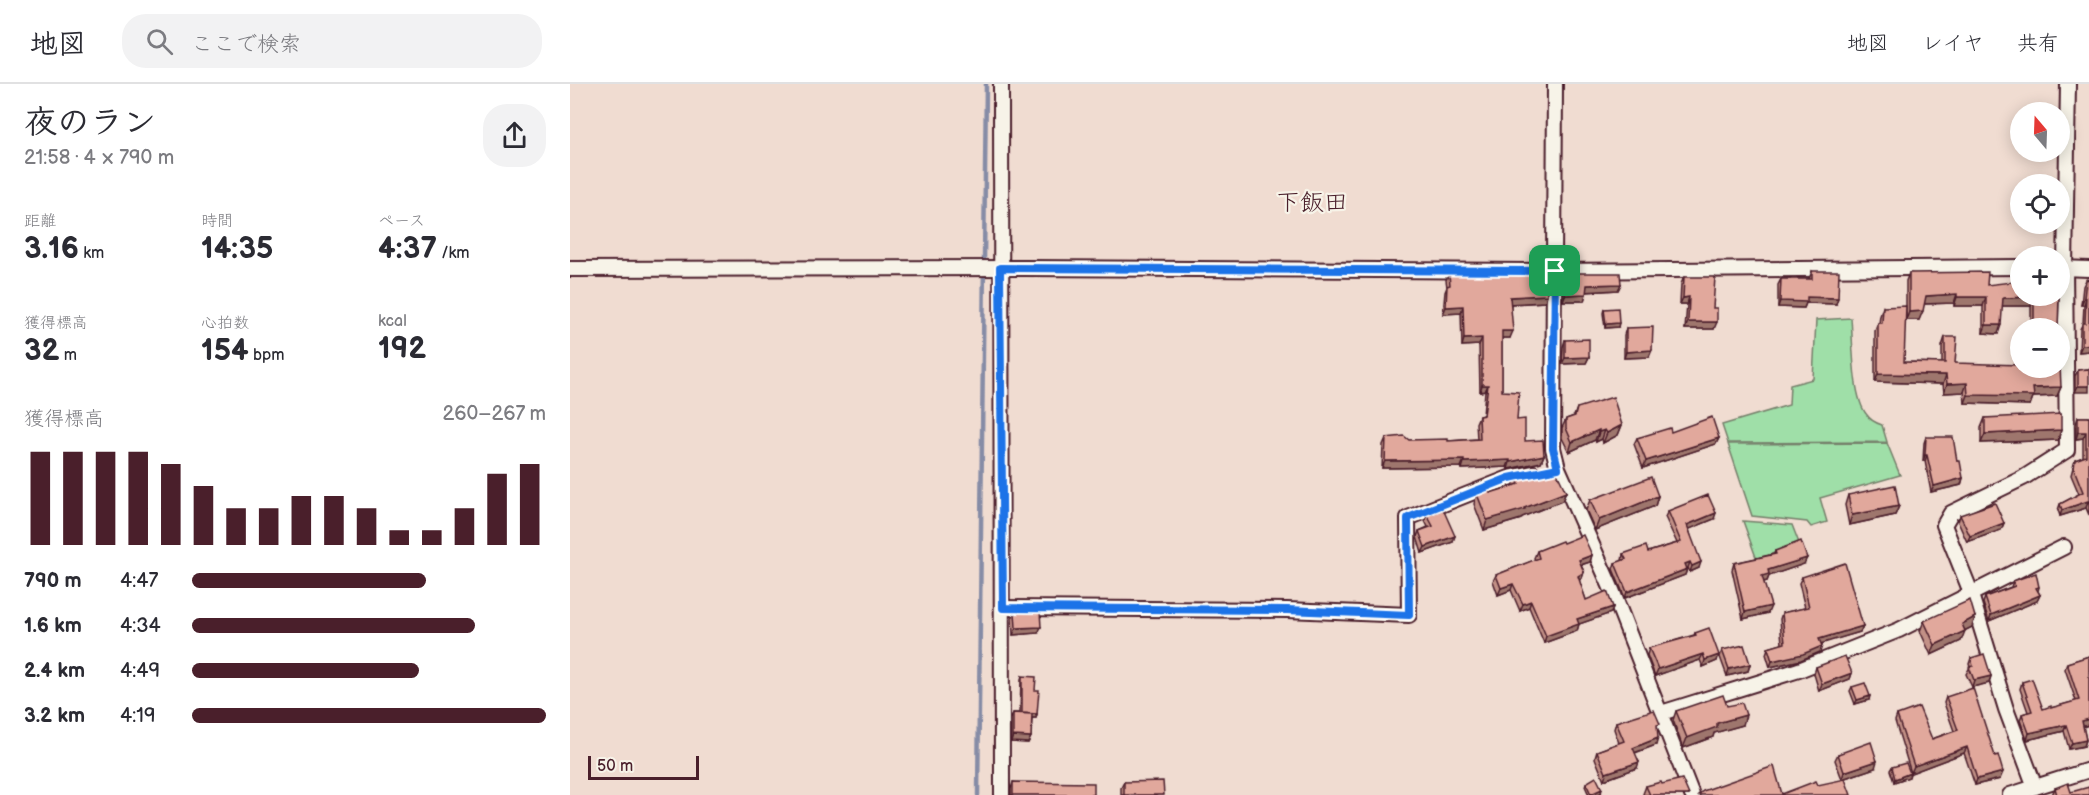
<!DOCTYPE html>
<html lang="ja">
<head>
<meta charset="utf-8">
<style>
	:root { --surface:#fff; --page:#f2f2f3; --text:#2b2b33; --muted:#7c7c81; --line:#e1e1e2; --accent:#4a1f2b }
	body { margin:0; font-family:"Balsamiq Sans","Klee One",sans-serif; background:var(--page); color:var(--text); height:100vh; display:flex; flex-direction:column; font-size:22px; white-space:nowrap }
	* { box-sizing:border-box; margin:0 }
	p { font-size:20px; color:var(--muted) }
	.icon { flex:none; width:33px; height:33px; fill:none; stroke:currentColor; stroke-width:2; stroke-linecap:round; stroke-linejoin:round }
	.map { position:relative; flex:1; overflow:hidden }
	.details { display:flex; flex-direction:column; background:var(--surface); width:570px }
	.details>* { flex:none }
	.needle { width:39px; rotate:341deg }
	.buttons { position:absolute; left:1440px; top:18px; display:grid; gap:12px }
	.buttons a { display:grid; place-items:center; width:60px; height:60px; border-radius:50%; background:var(--surface); box-shadow:0 3px 15px #0003; font-size:30px }
	.scale { position:absolute; left:18px; bottom:15px; width:111px; box-sizing:border-box; padding-left:6px; border:3px solid #4a1f2b; border-top:0; font-size:16px; line-height:21px; white-space:nowrap; color:#4a1f2b; -webkit-text-stroke:4px #f7f3e8; paint-order:stroke }
	.pin { position:absolute; display:grid; place-items:center; width:51px; height:51px; color:#fff; margin:-26px; border-radius:12px; box-shadow:0 3px 9px #0006 }
	.round { display:grid; place-items:center; flex:none; width:63px; height:63px; border-radius:24px; background:var(--page) }
	.summary { display:flex; align-items:center; justify-content:space-between; height:102px; padding:0 24px }
	h1 { font-size:33px; font-weight:700; line-height:45px }
	.metrics { display:grid; grid-template-columns:repeat(3,1fr); gap:9px; height:102px; padding:6px 24px }
	.metrics div { display:grid; align-content:center }
	.metrics b { font-size:30px; font-weight:700 }
	.metrics small { font-size:16px; font-weight:400 }
	.metrics p { font-size:16px }
	.chart { height:168px; padding:12px 24px }
	.chart p { display:flex; justify-content:space-between }
	.chart svg { width:100%; height:108px; margin-top:6px; stroke:var(--accent); stroke-width:6 }
	ul { padding:0 24px; list-style:none; font-size:20px }
	li { display:grid; grid-template-columns:96px 72px 1fr; align-items:center; height:45px }
	li i { height:15px; border-radius:8px; background:var(--accent) }
	header { display:flex; align-items:center; gap:36px; box-sizing:border-box; height:84px; padding:0 30px; background:var(--surface); border-bottom:2px solid var(--line) }
	header strong { font-size:28px }
	nav { display:flex; gap:33px; margin-inline-start:auto; font-size:21px }
	.search { width:420px; height:54px; background:var(--page); display:flex; align-items:center; gap:15px; box-sizing:border-box; padding:0 21px; border-radius:24px; color:var(--muted); font-size:22px }
	main { display:flex; flex:1; min-height:0 }
	.map>svg:first-child { display:block }
</style>
</head>
<body>
<header>
<strong>地図</strong>
<div class="search"><svg class="icon" aria-label="search" viewBox="0 0 24 24"><circle cx="10" cy="10" r="6"/><path d="M15 15l6 6"/></svg>ここで検索</div>
<nav><a>地図</a><a>レイヤ</a><a>共有</a></nav>
</header>
<main>
<section class="details">
<div class="summary"><div><h1>夜のラン</h1><p>21:58 · 4 × 790 m</p></div><a class="round"><svg class="icon" aria-label="share" viewBox="0 0 24 24"><path d="M12 15V3M7 8l5-5 5 5M5 13v7h14v-7"/></svg></a></div>
<div class="metrics">
<div><p>距離</p><b>3.16<small> km</small></b></div>
<div><p>時間</p><b>14:35</b></div>
<div><p>ペース</p><b>4:37<small> /km</small></b></div>
</div>
<div class="metrics">
<div><p>獲得標高</p><b>32<small> m</small></b></div>
<div><p>心拍数</p><b>154<small> bpm</small></b></div>
<div><p>kcal</p><b>192</b></div>
</div>
<div class="chart"><p><span>獲得標高</span>260–267 m</p>
<svg viewBox="0 0 160 44" preserveAspectRatio="none"><path d="M5 44V6M15 44V6M25 44V6M35 44V6M45 44V11M55 44V20M65 44V29M75 44V29M85 44V24M95 44V24M105 44V29M115 44V38M125 44V38M135 44V29M145 44V15M155 44V11"/></svg>
</div>
<ul>
<li><b>790 m</b>4:47<i style="width:66%"></i></li>
<li><b>1.6 km</b>4:34<i style="width:80%"></i></li>
<li><b>2.4 km</b>4:49<i style="width:64%"></i></li>
<li><b>3.2 km</b>4:19<i style="width:100%"></i></li>
</ul>
</section>
<div class="map">
<svg width="1519" height="711" viewBox="0 0 1519 711">
	<rect width="100%" height="100%" fill="#f0dcd1"/>
	<filter id="ink" filterUnits="userSpaceOnUse"><feTurbulence type="fractalNoise" baseFrequency=".0167" numOctaves="2"/><feDisplacementMap in="SourceGraphic" scale="12" xChannelSelector="R" yChannelSelector="G"/><feConvolveMatrix kernelMatrix="1 2 1 2 8 2 1 2 1" color-interpolation-filters="sRGB"/></filter>
	<g filter="url(#ink)">
		<g fill="#9fdfa8" stroke="#747f6a" stroke-width="1.5">
			<path d="M1281 234C1283 257 1282 314 1297 331 1300 336 1306 339 1312 341L1317 358 1158 359 1152 341 1219 321 1220 301 1243 295 1246 236Z"/>
			<polygon points="1317,359 1330,391 1250,414 1257,438 1241,443 1237,438 1182,432 1158,360"/>
			<polygon points="1173,437 1222,441 1229,459 1187,476"/>
		</g>
		<g fill="none" stroke-linecap="round" stroke-linejoin="round">
			<polyline stroke="#868ca6" stroke-width="4.5" points="408,711 416,0"/>
			<defs>
				<g id="minor">
					<polyline points="431,0 432,711"/>
					<polyline points="985,0 983,364 988,384 1042,506 1122,711"/>
					<polyline points="1490,184 1519,185"/>
					<polyline points="0,185 456,184 985,187 1450,183"/>
					<polyline points="433,524 717,526 839,531 838,434 939,394 963,389"/>
					<polyline points="1091,629 1229,586 1329,546 1494,463"/>
					<polyline points="1465,703 1436,625 1398,501 1374,441 1381,429 1453,394 1497,366 1495,184 1498,0"/>
					<polyline points="1440,711 1519,686"/>
				</g>
			</defs>
			<use href="#minor" stroke="#4a1f2b" stroke-width="18"/>
			<use href="#minor" stroke="#f7f3e8" stroke-width="14"/>
		</g>
		<g fill="#c29086" stroke="#4a1f2b" stroke-width="1.5">
			<polygon points="1242,187 1266,220 1236,219 1234,224 1208,223 1208,201 1211,195 1239,195"/>
			<polygon points="995,189 1051,200 1048,206 1016,208 1014,217 993,217 993,196"/>
			<polygon points="1339,189 1489,212 1488,244 1461,244 1461,222 1432,222 1428,250 1413,249 1413,222 1384,222 1384,219 1354,220 1349,236 1336,236 1336,197"/>
			<polygon points="879,190 975,218 941,220 940,254 932,254 932,307 947,336 955,357 974,371 971,378 938,385 937,383 892,385 891,383 812,384 813,361 816,354 839,356 878,357 907,355 906,339 909,332 913,331 915,307 910,308 909,261 892,262 891,229 873,230 875,208 877,203 876,196"/>
			<polygon points="1114,193 1143,224 1144,245 1115,245 1117,220 1110,220 1111,200"/>
			<polygon points="1516,196 1519,267 1509,268 1510,245 1513,239 1514,221 1511,221 1513,202"/>
			<polygon points="1313,223 1334,278 1372,279 1372,262 1375,253 1385,279 1491,303 1487,312 1463,313 1460,321 1395,319 1394,308 1374,309 1373,300 1305,298 1305,247 1308,239 1309,239 1310,232"/>
			<polygon points="1034,225 1048,243 1035,244 1033,229"/>
			<polygon points="1056,244 1079,273 1054,274 1054,251"/>
			<polygon points="995,256 1019,273 1016,279 992,280 993,263"/>
			<polygon points="1519,285 1505,308 1505,292 1508,286"/>
			<polygon points="1007,324 1052,341 1048,351 1033,359 1032,355 1026,358 1025,356 999,368 992,354 992,344 996,335 1004,332"/>
			<polygon points="1508,333 1519,333 1519,431 1516,424 1490,432 1488,426 1490,420 1509,410 1501,391 1505,376 1513,373 1513,354 1506,355 1506,340"/>
			<polygon points="1415,334 1491,346 1488,356 1411,359 1411,344"/>
			<polygon points="1101,348 1149,354 1146,360 1073,384 1064,360 1067,354"/>
			<polygon points="1356,353 1393,394 1391,401 1361,408 1355,377 1353,377 1354,359"/>
			<polygon points="946,393 996,408 992,417 952,433 951,435 914,446 904,420 907,410 920,409 943,402"/>
			<polygon points="1278,411 1329,422 1325,431 1279,441 1275,421"/>
			<polygon points="1088,412 1085,422 1025,446 1016,426 1020,416"/>
			<polygon points="1098,427 1144,435 1119,445 1129,484 1120,488 1118,484 1117,485 1115,491 1055,514 1043,485 1045,479 1052,477 1053,470 1078,468 1107,459 1095,433"/>
			<polygon points="857,431 883,458 852,469 847,453 849,447 858,443 855,437"/>
			<polygon points="1390,431 1434,439 1431,446 1397,458 1388,438"/>
			<polygon points="993,459 1022,471 1020,478 1011,481 1014,488 1012,494 1009,496 1016,516 1043,523 1041,529 1009,540 1007,547 974,559 959,523 950,527 941,506 928,511 923,497 926,491 965,476 964,474 967,467"/>
			<polygon points="1205,467 1234,480 1199,492 1197,497 1193,498 1198,529 1173,535 1162,486 1164,479 1204,470"/>
			<polygon points="1232,493 1293,542 1290,548 1251,559 1250,568 1231,576 1200,583 1196,570 1198,564 1212,560 1210,535 1212,529 1235,524 1229,499"/>
			<polygon points="1443,497 1469,503 1468,507 1470,511 1467,517 1419,537 1413,519 1415,513 1441,503"/>
			<polygon points="445,528 468,549 443,551 442,534"/>
			<polygon points="1405,533 1402,543 1394,547 1391,557 1361,571 1350,547 1354,537"/>
			<polygon points="1125,549 1147,577 1133,583 1130,576 1085,592 1077,571 1079,564 1124,551"/>
			<polygon points="1152,566 1180,580 1178,587 1157,592 1150,573"/>
			<polygon points="1519,572 1519,641 1513,643 1516,656 1514,662 1499,665 1494,647 1457,656 1450,636 1452,630 1458,628 1450,605 1452,598 1473,625 1481,624 1506,617 1495,585 1497,579"/>
			<polygon points="1401,574 1421,592 1419,599 1402,603 1396,590 1400,583 1399,580"/>
			<polygon points="1246,583 1282,589 1280,595 1249,607 1244,590"/>
			<polygon points="452,592 465,606 467,630 466,634 462,634 461,653 458,659 441,658 441,635 443,629 450,629 451,595"/>
			<polygon points="1282,603 1299,616 1285,620 1280,607"/>
			<polygon points="1376,613 1430,695 1405,701 1394,669 1341,689 1325,637 1327,631 1362,655 1384,647 1374,619"/>
			<polygon points="1157,622 1173,641 1144,649 1143,653 1113,664 1103,636 1106,627"/>
			<polygon points="1046,638 1087,647 1086,661 1065,669 1067,684 1034,696 1025,674 1027,667 1049,659 1044,645"/>
			<polygon points="1268,670 1305,684 1272,695 1265,676"/>
			<polygon points="1322,683 1340,689 1339,693 1324,698 1320,686"/>
			<polygon points="443,698 524,711 441,711 441,705"/>
			<polygon points="554,698 594,711 551,711 551,704"/>
			<polygon points="1016,699 1031,709 1025,711 1019,711 1015,702"/>
			<polygon points="1092,700 1119,711 1074,711 1073,710 1076,702"/>
			<polygon points="1485,704 1501,708 1519,711 1482,711"/>
		</g>
		<g fill="#9e766d" stroke="#4a1f2b" stroke-width="1.5">
			<polygon points="1051,200 1048,206 1014,208 1017,201"/>
			<polygon points="1016,210 1014,217 993,217 995,211"/>
			<polygon points="1387,210 1384,219 1352,220 1356,212"/>
			<polygon points="977,211 975,218 938,220 940,213"/>
			<polygon points="1119,213 1117,220 1110,220 1113,214"/>
			<polygon points="1237,213 1268,214 1266,220 1236,219 1234,224 1208,223 1210,217"/>
			<polygon points="1387,213 1416,213 1413,222 1384,222"/>
			<polygon points="1464,213 1461,222 1430,222 1433,214"/>
			<polygon points="1514,214 1516,214 1514,221 1511,221"/>
			<polygon points="893,222 891,229 873,230 876,223"/>
			<polygon points="1353,227 1349,236 1336,236 1339,228"/>
			<polygon points="1118,238 1147,238 1144,245 1115,245"/>
			<polygon points="1049,239 1048,243 1035,244 1036,240"/>
			<polygon points="1416,241 1431,241 1428,250 1413,249"/>
			<polygon points="932,247 943,247 940,254 929,254"/>
			<polygon points="912,254 909,261 892,262 894,255"/>
			<polygon points="1512,261 1519,261 1519,267 1509,268"/>
			<polygon points="1082,266 1079,273 1054,274 1056,268"/>
			<polygon points="1019,273 1016,279 992,280 995,274"/>
			<polygon points="1308,290 1376,291 1373,300 1305,298"/>
			<polygon points="1397,299 1394,308 1374,309 1377,300"/>
			<polygon points="912,301 918,301 915,307 910,308"/>
			<polygon points="1508,302 1519,302 1519,308 1505,308"/>
			<polygon points="1491,303 1487,312 1463,313 1460,321 1395,319 1398,311 1463,304"/>
			<polygon points="1052,341 1048,351 1033,359 1037,349"/>
			<polygon points="1029,346 1025,356 999,368 1002,358"/>
			<polygon points="1035,346 1032,355 1026,358 1029,348"/>
			<polygon points="1491,346 1488,356 1411,359 1415,350"/>
			<polygon points="1508,348 1516,348 1513,354 1506,355"/>
			<polygon points="1149,354 1146,360 1073,384 1076,377"/>
			<polygon points="974,371 971,378 938,385 940,378"/>
			<polygon points="1355,371 1357,371 1355,377 1353,377"/>
			<polygon points="894,376 891,383 812,384 815,377"/>
			<polygon points="940,376 937,383 892,385 894,378"/>
			<polygon points="1393,394 1391,401 1361,408 1364,402"/>
			<polygon points="996,408 992,417 952,433 951,435 914,446 917,436 954,424"/>
			<polygon points="1088,412 1085,422 1025,446 1029,436"/>
			<polygon points="1518,417 1516,424 1490,432 1492,426"/>
			<polygon points="1329,422 1325,431 1279,441 1282,431"/>
			<polygon points="1146,429 1144,435 1115,447 1117,441"/>
			<polygon points="1434,439 1431,446 1397,458 1400,452"/>
			<polygon points="885,452 883,458 852,469 855,463"/>
			<polygon points="1022,471 1020,478 1007,482 1009,476"/>
			<polygon points="1237,474 1234,480 1199,492 1197,497 1189,499 1192,492 1198,486"/>
			<polygon points="1120,478 1118,484 1113,486 1115,480"/>
			<polygon points="1131,478 1129,484 1120,488 1122,482"/>
			<polygon points="1117,485 1115,491 1055,514 1057,508"/>
			<polygon points="1014,488 1012,494 1006,499 1008,492"/>
			<polygon points="943,500 941,506 928,511 931,504"/>
			<polygon points="1470,511 1467,517 1419,537 1421,531"/>
			<polygon points="961,517 959,523 950,527 953,520"/>
			<polygon points="1201,522 1198,529 1173,535 1175,528"/>
			<polygon points="1043,523 1041,529 1009,540 1007,547 974,559 976,552 1007,535"/>
			<polygon points="1405,533 1402,543 1388,550 1392,540"/>
			<polygon points="1293,542 1290,548 1247,561 1249,555"/>
			<polygon points="471,543 468,549 443,551 446,544"/>
			<polygon points="1395,547 1391,557 1361,571 1365,561"/>
			<polygon points="1252,562 1250,568 1231,576 1200,583 1202,577"/>
			<polygon points="1133,570 1130,576 1085,592 1088,585"/>
			<polygon points="1149,571 1147,577 1133,583 1135,576"/>
			<polygon points="1180,580 1178,587 1157,592 1159,585"/>
			<polygon points="1282,589 1280,595 1249,607 1252,600"/>
			<polygon points="1421,592 1419,599 1402,603 1404,596"/>
			<polygon points="1300,612 1299,616 1285,620 1287,616"/>
			<polygon points="452,630 467,630 466,634 450,634"/>
			<polygon points="1176,631 1173,641 1144,649 1143,653 1113,664 1117,654 1147,639"/>
			<polygon points="1519,635 1519,641 1509,643 1512,637"/>
			<polygon points="1496,641 1494,647 1457,656 1459,649"/>
			<polygon points="443,652 461,653 458,659 441,658"/>
			<polygon points="1088,654 1086,661 1061,670 1063,664"/>
			<polygon points="1516,656 1514,662 1499,665 1502,659"/>
			<polygon points="1397,663 1394,669 1341,689 1344,682"/>
			<polygon points="1307,677 1305,684 1272,695 1274,688"/>
			<polygon points="1069,678 1067,684 1034,696 1036,689"/>
			<polygon points="1433,688 1430,695 1405,701 1407,695"/>
			<polygon points="1340,689 1339,693 1324,698 1325,695"/>
			<polygon points="1032,705 1031,709 1025,711 1021,711 1021,710"/>
		</g>
		<g fill="#e1a89c" stroke="#4a1f2b" stroke-width="1.5">
			<polygon points="1242,187 1269,187 1268,214 1237,213 1237,218 1210,217 1211,195 1242,195"/>
			<polygon points="1418,188 1417,201 1450,197 1450,212 1489,212 1488,244 1464,244 1464,213 1433,214 1431,241 1416,241 1416,213 1387,213 1387,210 1356,212 1353,227 1339,228 1339,189"/>
			<polygon points="995,189 1050,189 1051,200 1017,201 1016,210 995,211"/>
			<polygon points="879,190 977,190 977,211 940,213 943,247 932,247 932,307 949,308 947,336 955,335 955,357 973,356 974,371 940,378 940,376 894,378 894,376 815,377 816,354 834,352 839,356 878,355 878,357 910,355 909,332 914,331 918,301 912,301 912,254 894,255 893,222 876,223 877,202 880,201"/>
			<polygon points="1114,193 1145,193 1143,224 1147,224 1147,238 1118,238 1119,213 1113,214"/>
			<polygon points="1519,195 1519,261 1512,261 1512,239 1515,239 1516,214 1514,214 1516,196"/>
			<polygon points="1336,222 1334,278 1375,279 1375,253 1387,253 1385,279 1450,281 1450,284 1490,284 1490,281 1491,303 1463,304 1464,312 1398,311 1397,299 1377,300 1376,291 1308,290 1308,239 1312,239 1313,223"/>
			<polygon points="1048,224 1049,239 1036,240 1034,225"/>
			<polygon points="1083,243 1082,266 1056,268 1056,244"/>
			<polygon points="1019,255 1019,273 995,274 995,256"/>
			<polygon points="1519,285 1519,302 1508,302 1508,286"/>
			<polygon points="1043,313 1052,341 1037,349 1035,346 1029,348 1029,346 1002,358 996,344 996,335 1005,332 1007,324"/>
			<polygon points="1491,330 1491,346 1415,350 1415,334"/>
			<polygon points="1142,333 1149,354 1076,377 1067,354 1100,344 1101,348"/>
			<polygon points="1508,333 1519,333 1519,419 1518,417 1492,426 1490,420 1513,408 1504,385 1505,376 1516,372 1516,348 1508,348"/>
			<polygon points="1356,353 1383,353 1387,377 1390,377 1393,394 1364,402 1357,371 1355,371"/>
			<polygon points="985,385 996,408 954,424 955,425 917,436 907,410 919,406 920,409 949,400 946,393"/>
			<polygon points="1081,393 1088,412 1029,436 1020,416"/>
			<polygon points="1325,401 1329,422 1282,431 1278,411"/>
			<polygon points="1138,411 1146,429 1117,441 1131,478 1122,482 1120,478 1115,480 1117,485 1057,508 1045,479 1056,475 1053,470 1076,462 1078,468 1111,458 1098,427"/>
			<polygon points="1425,419 1434,439 1400,452 1390,431"/>
			<polygon points="873,425 885,452 855,463 849,447 863,442 857,431"/>
			<polygon points="1013,451 1022,471 1009,476 1014,488 1008,492 1016,516 1037,507 1043,523 1007,535 1009,540 976,552 961,517 953,520 943,500 931,504 926,491 969,474 967,467 992,457 993,459"/>
			<polygon points="1231,457 1237,474 1198,486 1199,490 1192,492 1201,522 1175,528 1164,479 1206,470 1205,467"/>
			<polygon points="1275,479 1293,542 1249,555 1252,562 1233,570 1202,577 1198,564 1215,559 1212,529 1239,523 1232,493"/>
			<polygon points="1466,489 1469,503 1466,504 1470,511 1421,531 1415,513 1445,502 1443,497"/>
			<polygon points="1400,516 1405,533 1392,540 1395,547 1365,561 1354,537"/>
			<polygon points="470,527 471,543 446,544 445,528"/>
			<polygon points="1139,544 1149,571 1135,576 1133,570 1088,585 1079,564 1126,551 1125,549"/>
			<polygon points="1174,561 1180,580 1159,585 1152,566"/>
			<polygon points="1414,570 1421,592 1404,596 1399,583 1403,582 1401,574"/>
			<polygon points="1275,572 1282,589 1252,600 1246,583"/>
			<polygon points="1519,572 1519,635 1512,637 1516,656 1502,659 1496,641 1459,649 1452,630 1462,627 1452,598 1462,595 1473,625 1481,622 1481,624 1509,616 1497,579"/>
			<polygon points="452,592 466,593 465,606 469,606 467,630 452,629"/>
			<polygon points="1295,599 1300,612 1287,616 1282,603"/>
			<polygon points="1403,604 1425,672 1428,671 1433,688 1407,695 1397,663 1344,682 1327,631 1349,623 1362,655 1388,646 1376,613"/>
			<polygon points="1153,611 1157,622 1172,619 1176,631 1147,639 1147,643 1117,654 1106,627"/>
			<polygon points="1084,626 1090,640 1087,641 1088,654 1063,664 1069,678 1036,689 1027,667 1054,657 1046,638"/>
			<polygon points="443,629 462,630 461,653 443,652"/>
			<polygon points="1301,658 1307,677 1274,688 1268,670"/>
			<polygon points="1336,679 1340,689 1325,695 1322,683"/>
			<polygon points="1204,682 1212,710 1246,697 1248,701 1275,695 1281,711 1128,711 1133,707"/>
			<polygon points="1026,693 1032,705 1021,710 1016,699"/>
			<polygon points="1112,695 1119,711 1080,711 1076,702 1091,698 1092,700"/>
			<polygon points="593,697 594,711 554,711 554,698"/>
			<polygon points="443,698 524,699 524,711 443,711"/>
			<polygon points="1498,699 1501,708 1519,703 1519,711 1487,711 1485,704"/>
		</g>
	</g>
	<g fill="none" stroke-linecap="round" stroke-linejoin="round" filter="url(#ink)">
		<defs>
			<polygon id="route" points="430,184 985,187 983,364 988,384 939,394 838,434 839,531 717,526 433,524"/>
		</defs>
		<use href="#route" stroke="#fff" stroke-width="12"/>
		<use href="#route" stroke="#1a73e8" stroke-width="8"/>
	</g>
	<g text-anchor="middle" stroke-width="4.5" stroke-linejoin="round" paint-order="stroke">
		<g font-size="24" fill="#4a1f2b" stroke="#f7f3e8">
			<text x="742" y="126">下飯田</text>
		</g>
	</g>
</svg>
<div class="buttons">
<a><svg class="needle" viewBox="-14 -14 28 28"><path d="M0-13l5 13h-10z" fill="#e53935"/><path d="M0 13l5-13h-10z" fill="#7c7c81"/></svg></a>
<a><svg class="icon" aria-label="locate" viewBox="0 0 24 24"><circle cx="12" cy="12" r="6"/><path d="M12 2v4M12 18v4M2 12h4M18 12h4"/></svg></a>
<a>+</a>
<a>−</a>
</div>
<div class="scale">50 m</div>
<div class="pin" style="left:985px;top:187px;background:#1e9e55"><svg class="icon" aria-label="arrive" viewBox="0 0 24 24"><path d="M6 21V4h12l-3 4 3 4H6"/></svg></div>
</div>
</main>
</body>
</html>
